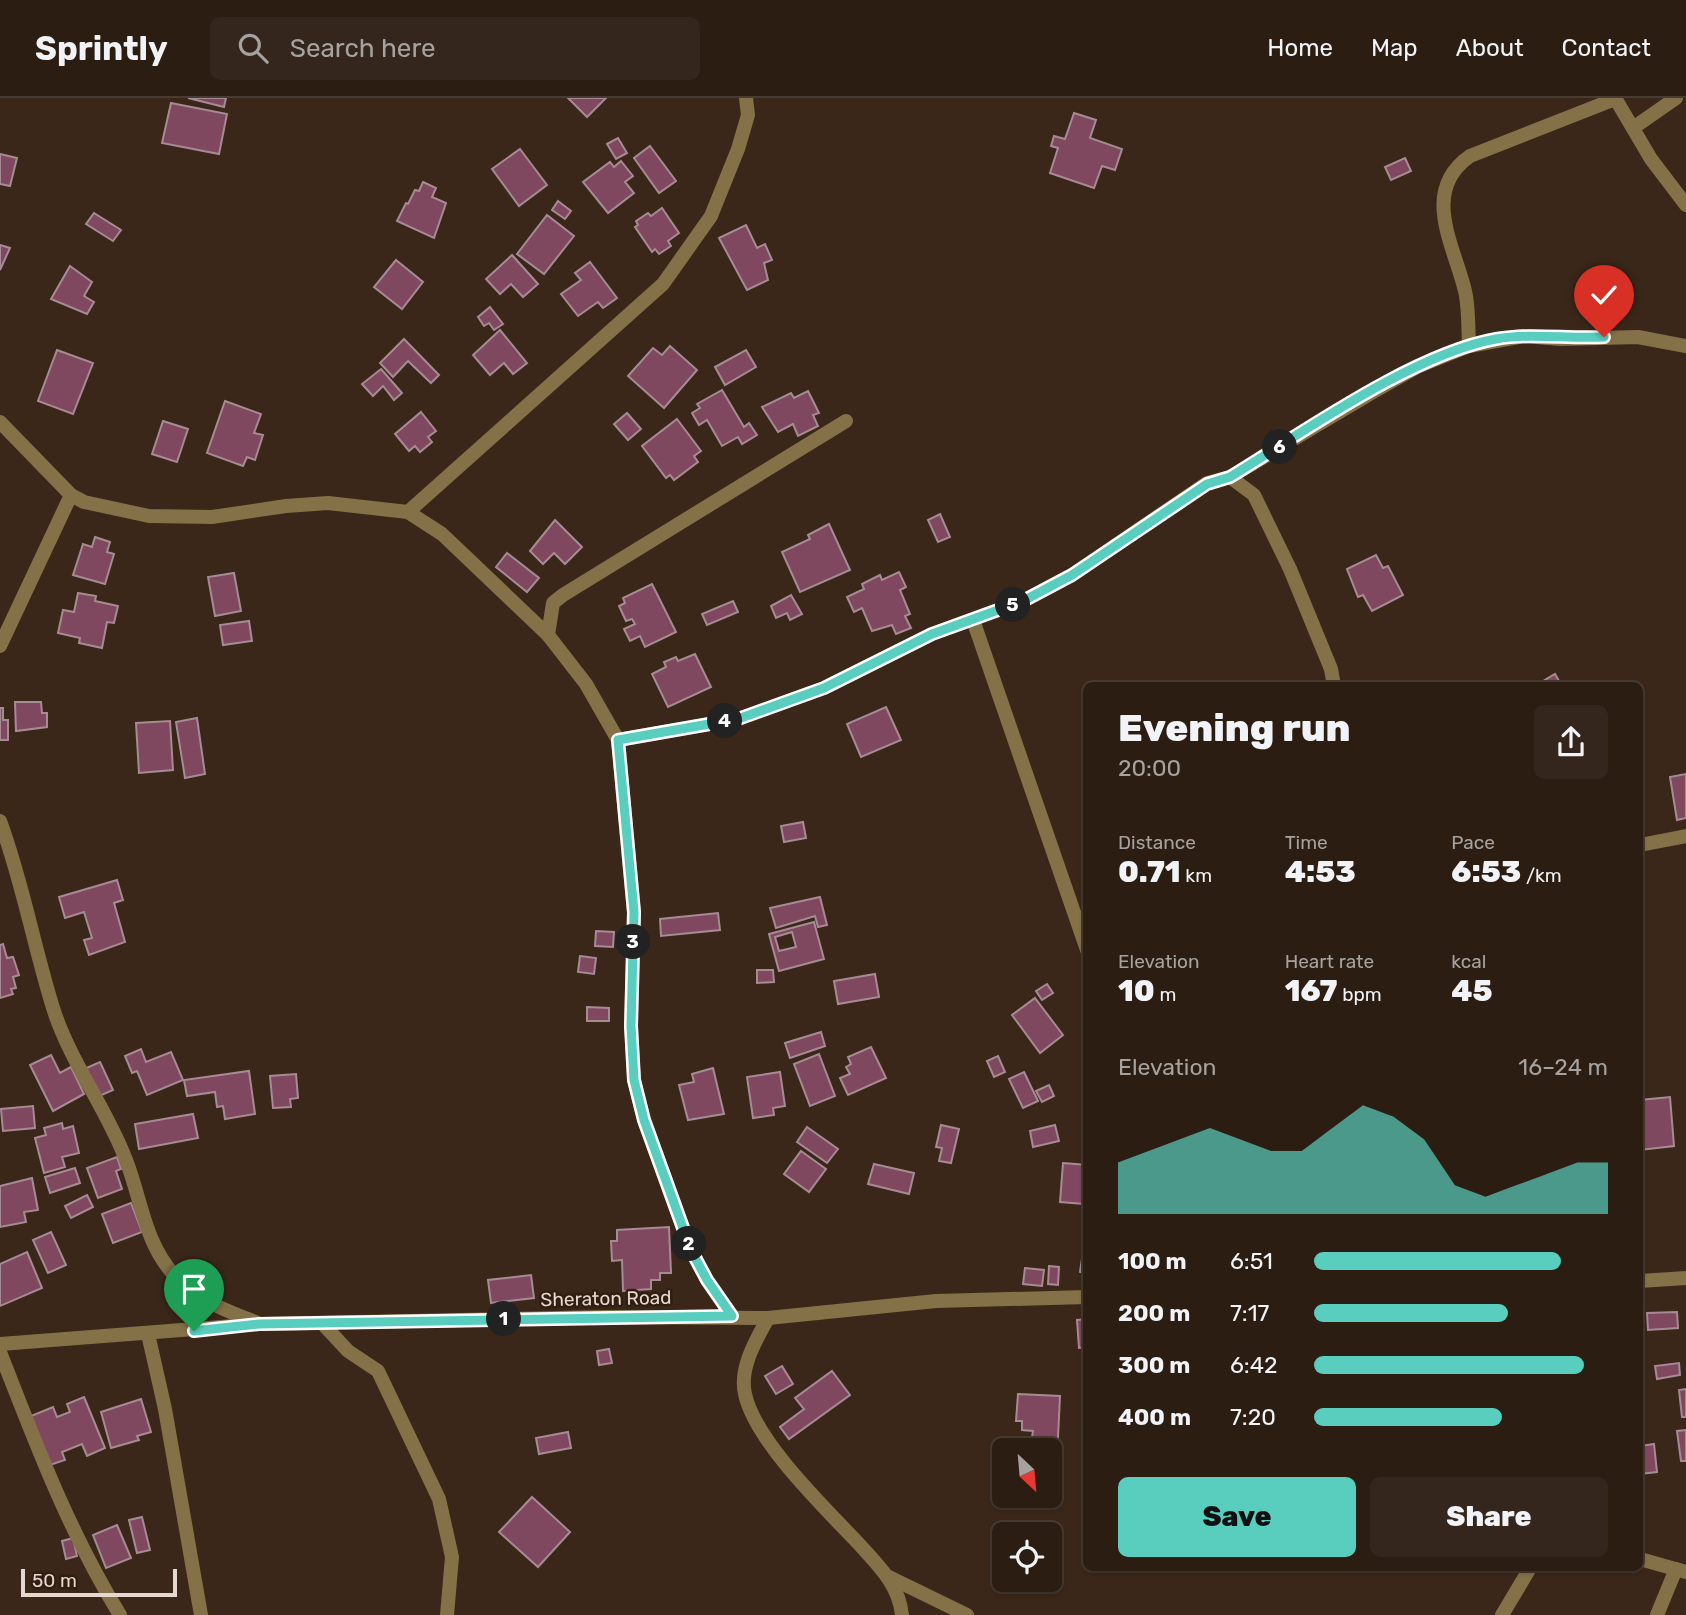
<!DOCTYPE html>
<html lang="en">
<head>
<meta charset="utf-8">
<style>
	:root { --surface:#2c1d13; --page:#34261c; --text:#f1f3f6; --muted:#a6a2a0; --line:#483b33; --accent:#59cebe }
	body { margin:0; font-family:Rubik,sans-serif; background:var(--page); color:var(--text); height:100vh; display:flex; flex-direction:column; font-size:26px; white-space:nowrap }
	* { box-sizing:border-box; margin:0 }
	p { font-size:23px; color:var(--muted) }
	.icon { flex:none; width:38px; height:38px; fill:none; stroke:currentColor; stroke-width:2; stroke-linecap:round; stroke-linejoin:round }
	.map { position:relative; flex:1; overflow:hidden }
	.drawer { position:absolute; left:1083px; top:584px; width:560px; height:889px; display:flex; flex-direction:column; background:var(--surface); border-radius:10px; box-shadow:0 2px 5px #0004,0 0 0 2px var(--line) }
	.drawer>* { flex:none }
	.needle { width:46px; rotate:154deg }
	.fabs { position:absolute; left:992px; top:1340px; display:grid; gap:14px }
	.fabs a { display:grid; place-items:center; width:70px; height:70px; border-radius:10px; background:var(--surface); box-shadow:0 2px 5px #0004,0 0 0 2px var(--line); font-size:35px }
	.scale { position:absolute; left:21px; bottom:18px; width:156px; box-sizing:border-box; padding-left:7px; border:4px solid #e4d8cf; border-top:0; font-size:19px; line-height:24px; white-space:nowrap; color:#e4d8cf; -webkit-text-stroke:5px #301e10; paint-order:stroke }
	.pin { position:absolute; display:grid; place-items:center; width:60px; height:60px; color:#fff; margin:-72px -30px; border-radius:50% 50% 50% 0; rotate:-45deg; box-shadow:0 0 7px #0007 }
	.pin .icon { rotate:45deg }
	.km { position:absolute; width:35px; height:35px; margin:-18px; border-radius:50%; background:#222; color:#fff; font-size:19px; line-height:35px; text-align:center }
	.round { display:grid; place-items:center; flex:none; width:74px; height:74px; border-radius:10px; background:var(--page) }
	.summary { display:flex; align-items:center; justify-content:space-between; height:119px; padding:0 35px }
	h1 { font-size:38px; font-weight:800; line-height:52px }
	.figures { display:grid; grid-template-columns:repeat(3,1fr); gap:10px; height:119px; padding:7px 35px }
	.figures div { display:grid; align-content:center }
	.figures b { font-size:30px; font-weight:800 }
	.figures small { font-size:19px; font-weight:400 }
	.figures p { font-size:19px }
	.chart { height:196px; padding:14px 35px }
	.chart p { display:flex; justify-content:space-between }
	.chart svg { width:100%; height:126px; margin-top:7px; fill:var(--accent); opacity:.7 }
	.primary-button { display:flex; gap:14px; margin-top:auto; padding:14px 35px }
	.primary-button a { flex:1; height:80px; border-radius:10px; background:var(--accent); color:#111; font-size:28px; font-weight:800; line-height:80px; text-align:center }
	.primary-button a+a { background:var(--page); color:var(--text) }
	ul { padding:0 35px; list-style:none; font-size:23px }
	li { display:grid; grid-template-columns:112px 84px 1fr; align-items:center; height:52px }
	li i { height:18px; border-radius:9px; background:var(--accent) }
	header { display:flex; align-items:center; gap:42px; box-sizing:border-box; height:98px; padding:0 35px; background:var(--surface); border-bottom:2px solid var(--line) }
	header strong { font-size:33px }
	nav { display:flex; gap:38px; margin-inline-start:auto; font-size:24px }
	.search { width:490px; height:63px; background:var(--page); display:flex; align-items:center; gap:18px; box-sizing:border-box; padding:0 24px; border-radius:10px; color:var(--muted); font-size:26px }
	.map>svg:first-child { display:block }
</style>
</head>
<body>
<header>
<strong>Sprintly</strong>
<div class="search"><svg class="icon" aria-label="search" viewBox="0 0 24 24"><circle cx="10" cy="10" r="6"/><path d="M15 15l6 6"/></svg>Search here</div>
<nav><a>Home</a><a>Map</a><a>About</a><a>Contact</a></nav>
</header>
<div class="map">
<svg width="1686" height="1517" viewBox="0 0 1686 1517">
	<rect width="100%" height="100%" fill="#3a2719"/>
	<g fill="#7f485f" stroke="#a68a94" stroke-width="2" fill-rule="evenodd">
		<polygon points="188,0 226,0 224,9"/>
		<polygon points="568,0 606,0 587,19"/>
		<polygon points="171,5 227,16 219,56 162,45"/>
		<polygon points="1074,15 1096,22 1090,40 1122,51 1115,72 1102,68 1094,90 1050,75 1058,50 1051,48 1054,38 1065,41"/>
		<polygon points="618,40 627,55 616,61 607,46"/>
		<polygon points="650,48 676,83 659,95 634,60"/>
		<polygon points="520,51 547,87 519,108 492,71"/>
		<polygon points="0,56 17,60 10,88 0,86"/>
		<polygon points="1405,60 1411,73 1391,82 1385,69"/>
		<polygon points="621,63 633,78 625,84 634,95 608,115 583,84 610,64 614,69"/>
		<polygon points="423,84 436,90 432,99 446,105 434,140 397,123 406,105 408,106 415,92 419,93"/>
		<polygon points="558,103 571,113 565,121 552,112"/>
		<polygon points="662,110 679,135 668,143 671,148 659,156 655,151 652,154 635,129 638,127 636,123 648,115 651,118"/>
		<polygon points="94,115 121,132 113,143 86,126"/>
		<polygon points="547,117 574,138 544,176 517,156"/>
		<polygon points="746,127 757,150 765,146 772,162 764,165 768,182 747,192 719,140"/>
		<polygon points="0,147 10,150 0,172"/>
		<polygon points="512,157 538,186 523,199 511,186 500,196 486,181"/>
		<polygon points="396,162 423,184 402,211 374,189"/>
		<polygon points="590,164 617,200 603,210 598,204 578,218 561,196 581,182 575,175"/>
		<polygon points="70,168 92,184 84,198 94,204 87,216 51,201"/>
		<polygon points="490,209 503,226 494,232 489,225 484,228 478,219"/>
		<polygon points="500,232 527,265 513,276 504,265 490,277 473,257"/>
		<polygon points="404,241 439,277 431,285 408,263 393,279 380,265"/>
		<polygon points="670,248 697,272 664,310 628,278 653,250 662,257"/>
		<polygon points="57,252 93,265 73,316 38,303"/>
		<polygon points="746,252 756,269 725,287 715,269"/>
		<polygon points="381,271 402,295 394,302 383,288 373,298 362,286"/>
		<polygon points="722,292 744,329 749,325 757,337 742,346 738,339 722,348 707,322 699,327 692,315 700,310 697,306"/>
		<polygon points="808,293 819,315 813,317 818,328 798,338 793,326 778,334 762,309 791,295 794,300"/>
		<polygon points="225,303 261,316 254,335 263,337 255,362 247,359 243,368 207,355"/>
		<polygon points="421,314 436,333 428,339 432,344 420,354 415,348 409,353 395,336"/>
		<polygon points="627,315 641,331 628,342 614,326"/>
		<polygon points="677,321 701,353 694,358 698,364 674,382 670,377 666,380 642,348"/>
		<polygon points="163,323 188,331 177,364 152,356"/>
		<polygon points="940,416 950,439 938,444 928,422"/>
		<polygon points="555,422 582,449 565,466 554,455 543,466 530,453"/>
		<polygon points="829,426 850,472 800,494 782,454 810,441 808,437"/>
		<polygon points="95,439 110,444 107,454 114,456 105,486 73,477 83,446 92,449"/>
		<polygon points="507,455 539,480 527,494 496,469"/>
		<polygon points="1376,457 1383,470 1388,468 1403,497 1372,513 1363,497 1358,499 1347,471"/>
		<polygon points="899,474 906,489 900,492 910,516 905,518 911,530 896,536 892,527 872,533 862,510 854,514 847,499 864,491 862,486 880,477 882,482"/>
		<polygon points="234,475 241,513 215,518 208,479"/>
		<polygon points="652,486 676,534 645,549 640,538 630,543 624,531 635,526 632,521 626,523 619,508 625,505 623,500"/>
		<polygon points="78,495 96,498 95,503 118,508 114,525 107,524 102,550 79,545 80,540 58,535 63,512 74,514"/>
		<polygon points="791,497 802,516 790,522 787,515 776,520 771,508"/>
		<polygon points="733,503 738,514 707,527 702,516"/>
		<polygon points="249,523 252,543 223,547 220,527"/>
		<polygon points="695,556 711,589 668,609 652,576 666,569 664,564 676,559 678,563"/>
		<polygon points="1555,576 1562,588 1535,588"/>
		<polygon points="15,604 41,604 42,615 47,615 47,629 16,633"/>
		<polygon points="886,609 901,642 861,659 847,626"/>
		<polygon points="0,610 3,610 3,622 8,622 8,642 0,642"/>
		<polygon points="197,620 205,676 185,680 176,624"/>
		<polygon points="170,623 173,672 139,675 136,625"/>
		<polygon points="1686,676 1686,720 1677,722 1670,679"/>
		<polygon points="803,724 806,740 784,744 781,728"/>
		<polygon points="117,782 123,802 114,805 125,844 89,857 84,842 92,840 84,814 65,820 59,799"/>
		<polygon points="820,799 827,827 818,829 815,818 776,830 770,810"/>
		<polygon points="718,815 720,832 661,838 660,821"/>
		<path d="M814 824 824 861 779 873 769 836ZM792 834 796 849 779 853 775 839Z"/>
		<polygon points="596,833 614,834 613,849 595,848"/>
		<polygon points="3,846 7,860 13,859 19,877 13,879 16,890 11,891 13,896 0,900 0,847"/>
		<polygon points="580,858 596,860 594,876 578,874"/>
		<polygon points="757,872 773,872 774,884 757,885"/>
		<polygon points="875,876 879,899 838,906 834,883"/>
		<polygon points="1047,886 1053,895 1042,902 1036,893"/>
		<polygon points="1035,900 1063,937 1040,955 1012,917"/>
		<polygon points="587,909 609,910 609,923 587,923"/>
		<polygon points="821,934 825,948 790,960 785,945"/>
		<polygon points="871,949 886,980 848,997 840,980 850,976 846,969 851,966 848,959"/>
		<polygon points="141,951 146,964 171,954 183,982 147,997 137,973 132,975 125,958"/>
		<polygon points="819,956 835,998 810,1008 794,966"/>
		<polygon points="51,957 60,975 71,969 84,996 53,1013 30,967"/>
		<polygon points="998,958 1005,974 994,979 987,963"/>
		<polygon points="100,964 113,992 97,999 84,971"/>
		<polygon points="713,970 724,1016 688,1022 679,987 694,984 692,976"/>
		<polygon points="249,973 255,1016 225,1021 223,1008 217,1009 215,994 187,998 184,982"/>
		<polygon points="780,974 785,1008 773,1010 774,1017 753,1020 747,979"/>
		<polygon points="1024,974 1038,1003 1023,1010 1009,981"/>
		<polygon points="296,976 298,1000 290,1001 291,1009 273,1010 270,978"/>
		<polygon points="1049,987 1054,998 1042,1004 1036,993"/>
		<polygon points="1670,999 1674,1048 1640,1052 1640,1002"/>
		<polygon points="33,1008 35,1030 3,1033 1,1011"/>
		<polygon points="193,1016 198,1040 139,1051 135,1026"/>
		<polygon points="62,1025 63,1031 73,1028 79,1055 62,1059 65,1069 44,1075 35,1040 46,1037 44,1030"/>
		<polygon points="941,1027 959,1031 951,1065 939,1063 942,1050 936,1049"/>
		<polygon points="1055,1027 1059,1043 1033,1049 1030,1033"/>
		<polygon points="807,1029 838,1051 827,1065 797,1044"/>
		<polygon points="801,1053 826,1071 809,1094 784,1076"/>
		<polygon points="117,1059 121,1071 116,1073 122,1091 98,1100 87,1070"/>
		<polygon points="1063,1065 1087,1067 1084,1106 1060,1104"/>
		<polygon points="874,1066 914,1075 909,1096 868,1086"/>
		<polygon points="75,1070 80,1085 50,1095 45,1079"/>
		<polygon points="32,1080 38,1112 24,1114 26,1124 0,1129 0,1088"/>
		<polygon points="87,1097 93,1109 71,1120 65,1108"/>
		<polygon points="131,1105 142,1134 113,1145 102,1116"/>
		<polygon points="1087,1127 1087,1175 1080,1174"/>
		<polygon points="669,1129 671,1175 660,1175 660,1182 651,1182 651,1191 623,1193 622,1162 612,1163 611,1143 617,1143 617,1132"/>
		<polygon points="51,1134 66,1167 48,1175 33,1142"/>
		<polygon points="27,1154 42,1190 0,1208 0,1166"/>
		<polygon points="1049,1168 1059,1169 1058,1187 1048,1186"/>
		<polygon points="1025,1170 1044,1172 1042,1188 1023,1186"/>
		<polygon points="531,1177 534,1200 491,1205 488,1182"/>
		<polygon points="1677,1214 1678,1230 1648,1232 1647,1215"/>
		<polygon points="1087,1221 1087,1249 1079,1250 1077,1222"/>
		<polygon points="609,1251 612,1265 599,1267 597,1253"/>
		<polygon points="1679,1265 1680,1277 1657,1281 1655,1268"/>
		<polygon points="782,1268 793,1286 776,1296 765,1278"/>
		<polygon points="832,1273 850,1297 789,1341 780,1329 804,1311 795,1300"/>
		<polygon points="1686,1291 1686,1319 1682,1319 1679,1292"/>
		<polygon points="1018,1296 1060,1298 1058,1340 1032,1339 1033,1333 1022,1332 1022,1323 1016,1323"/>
		<polygon points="84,1299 105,1350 87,1358 82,1346 62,1354 65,1362 47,1368 31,1318 53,1309 57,1319 70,1314 67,1306"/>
		<polygon points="141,1301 151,1334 137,1338 139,1342 111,1350 101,1314"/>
		<polygon points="1686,1332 1686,1363 1681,1363 1677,1333"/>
		<polygon points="568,1334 571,1350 539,1356 536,1340"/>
		<polygon points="1654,1346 1657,1374 1640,1376 1640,1348"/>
		<polygon points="532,1399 570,1434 538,1469 499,1434"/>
		<polygon points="142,1419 150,1452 137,1455 129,1422"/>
		<polygon points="117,1427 131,1460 106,1470 93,1437"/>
		<polygon points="73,1440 77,1458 66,1461 62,1443"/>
	</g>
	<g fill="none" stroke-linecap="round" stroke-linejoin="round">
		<g stroke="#847147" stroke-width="14">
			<polyline points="1615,0 1651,61 1686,107"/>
			<polyline points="1633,30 1676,0"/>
			<path d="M1469 248C1468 230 1469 210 1465 193 1454 147 1420 93 1470 58L1615 1"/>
			<polyline points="0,324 71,397 84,404 149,418 212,419 286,408 328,405 408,414 442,436 548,537 586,586 618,642 634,815 631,928 634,982 644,1022 691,1152 707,1182 732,1218"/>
			<polyline points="1230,379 1373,294 1419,268 1469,248 1524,238 1560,241 1638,239 1686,248"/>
			<polyline points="408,414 663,186 711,118 738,51 748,17 746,0"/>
			<polyline points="973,522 1087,852"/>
			<polyline points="548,537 553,505 563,497 846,323"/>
			<polyline points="0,548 71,397"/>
			<polyline points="618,642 738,621 824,590 932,536 1023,503 1072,477 1207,385 1230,379 1254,397 1290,471 1331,571 1334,588"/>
			<path d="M0 723C23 785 34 850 54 913 71 965 107 1011 126 1062 142 1103 144 1144 175 1178 198 1203 227 1213 258 1225"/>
			<polyline points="1640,747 1686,738"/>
			<polyline points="1640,1183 1686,1180"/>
			<path d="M768 1220C756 1242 739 1270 745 1296 755 1343 824 1409 858 1445 877 1466 899 1486 902 1517"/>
			<polyline points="322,1225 348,1253 378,1273 439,1401 452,1459 447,1517"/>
			<polyline points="148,1236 165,1311 201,1517"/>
			<polyline points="0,1246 259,1226 607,1219 768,1220 936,1203 1087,1199"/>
			<path d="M0 1254C35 1344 69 1434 120 1517"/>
			<polyline points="1640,1461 1686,1474"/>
			<polyline points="889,1479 967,1517"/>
			<polyline points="1502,1517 1530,1470"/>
			<polyline points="1657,1517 1676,1471"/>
		</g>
	</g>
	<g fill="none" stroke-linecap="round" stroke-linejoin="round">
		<defs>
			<path id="route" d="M194 1233 259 1226 732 1218 707 1182 691 1152 644 1022 634 982 631 928 634 814 618 642 738 621 824 590 932 536 1023 503 1072 477 1207 386 1230 379C1302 335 1415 255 1496 241 1531 235 1568 241 1604 239"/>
		</defs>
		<use href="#route" stroke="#fff" stroke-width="14"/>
		<use href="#route" stroke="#59cebe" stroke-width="9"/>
	</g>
	<g text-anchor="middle" stroke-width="5" stroke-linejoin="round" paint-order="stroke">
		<g font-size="19" fill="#e4d8cf" stroke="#301e10">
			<text transform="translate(606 1200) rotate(-1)" y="7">Sheraton Road</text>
		</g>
	</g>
</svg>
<div class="fabs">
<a><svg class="needle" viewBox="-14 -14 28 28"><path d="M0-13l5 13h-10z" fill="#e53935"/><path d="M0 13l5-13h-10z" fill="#a6a2a0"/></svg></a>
<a><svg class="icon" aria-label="locate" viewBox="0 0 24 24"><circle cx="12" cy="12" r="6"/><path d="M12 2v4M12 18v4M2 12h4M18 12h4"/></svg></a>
</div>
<div class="scale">50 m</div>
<div class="pin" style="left:194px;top:1233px;background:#1e9e55"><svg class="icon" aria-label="arrive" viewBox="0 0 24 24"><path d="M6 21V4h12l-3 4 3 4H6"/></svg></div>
<div class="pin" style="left:1604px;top:239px;background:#d93025"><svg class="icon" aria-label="check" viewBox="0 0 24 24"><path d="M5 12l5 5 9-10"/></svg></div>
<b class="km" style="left:504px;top:1221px">1</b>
<b class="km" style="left:689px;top:1146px">2</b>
<b class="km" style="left:633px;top:844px">3</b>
<b class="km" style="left:725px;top:623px">4</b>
<b class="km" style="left:1013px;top:507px">5</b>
<b class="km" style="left:1280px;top:349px">6</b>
<section class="drawer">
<div class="summary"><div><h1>Evening run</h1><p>20:00</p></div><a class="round"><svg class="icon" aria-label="share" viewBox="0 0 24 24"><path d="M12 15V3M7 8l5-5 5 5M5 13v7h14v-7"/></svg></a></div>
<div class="figures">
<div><p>Distance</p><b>0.71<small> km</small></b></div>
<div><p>Time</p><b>4:53</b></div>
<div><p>Pace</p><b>6:53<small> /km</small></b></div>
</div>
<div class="figures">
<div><p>Elevation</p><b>10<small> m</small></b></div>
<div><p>Heart rate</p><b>167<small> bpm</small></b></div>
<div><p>kcal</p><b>45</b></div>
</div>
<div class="chart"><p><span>Elevation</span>16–24 m</p>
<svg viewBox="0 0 160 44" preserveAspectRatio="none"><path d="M0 44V26L10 22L20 18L30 14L40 18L50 22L60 22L70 14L80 6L90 10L100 18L110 34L120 38L130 34L140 30L150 26L160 26V44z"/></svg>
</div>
<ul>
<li><b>100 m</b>6:51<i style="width:84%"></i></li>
<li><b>200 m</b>7:17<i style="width:66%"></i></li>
<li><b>300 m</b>6:42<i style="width:92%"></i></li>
<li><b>400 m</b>7:20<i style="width:64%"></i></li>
</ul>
<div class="primary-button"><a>Save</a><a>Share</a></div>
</section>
</div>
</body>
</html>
